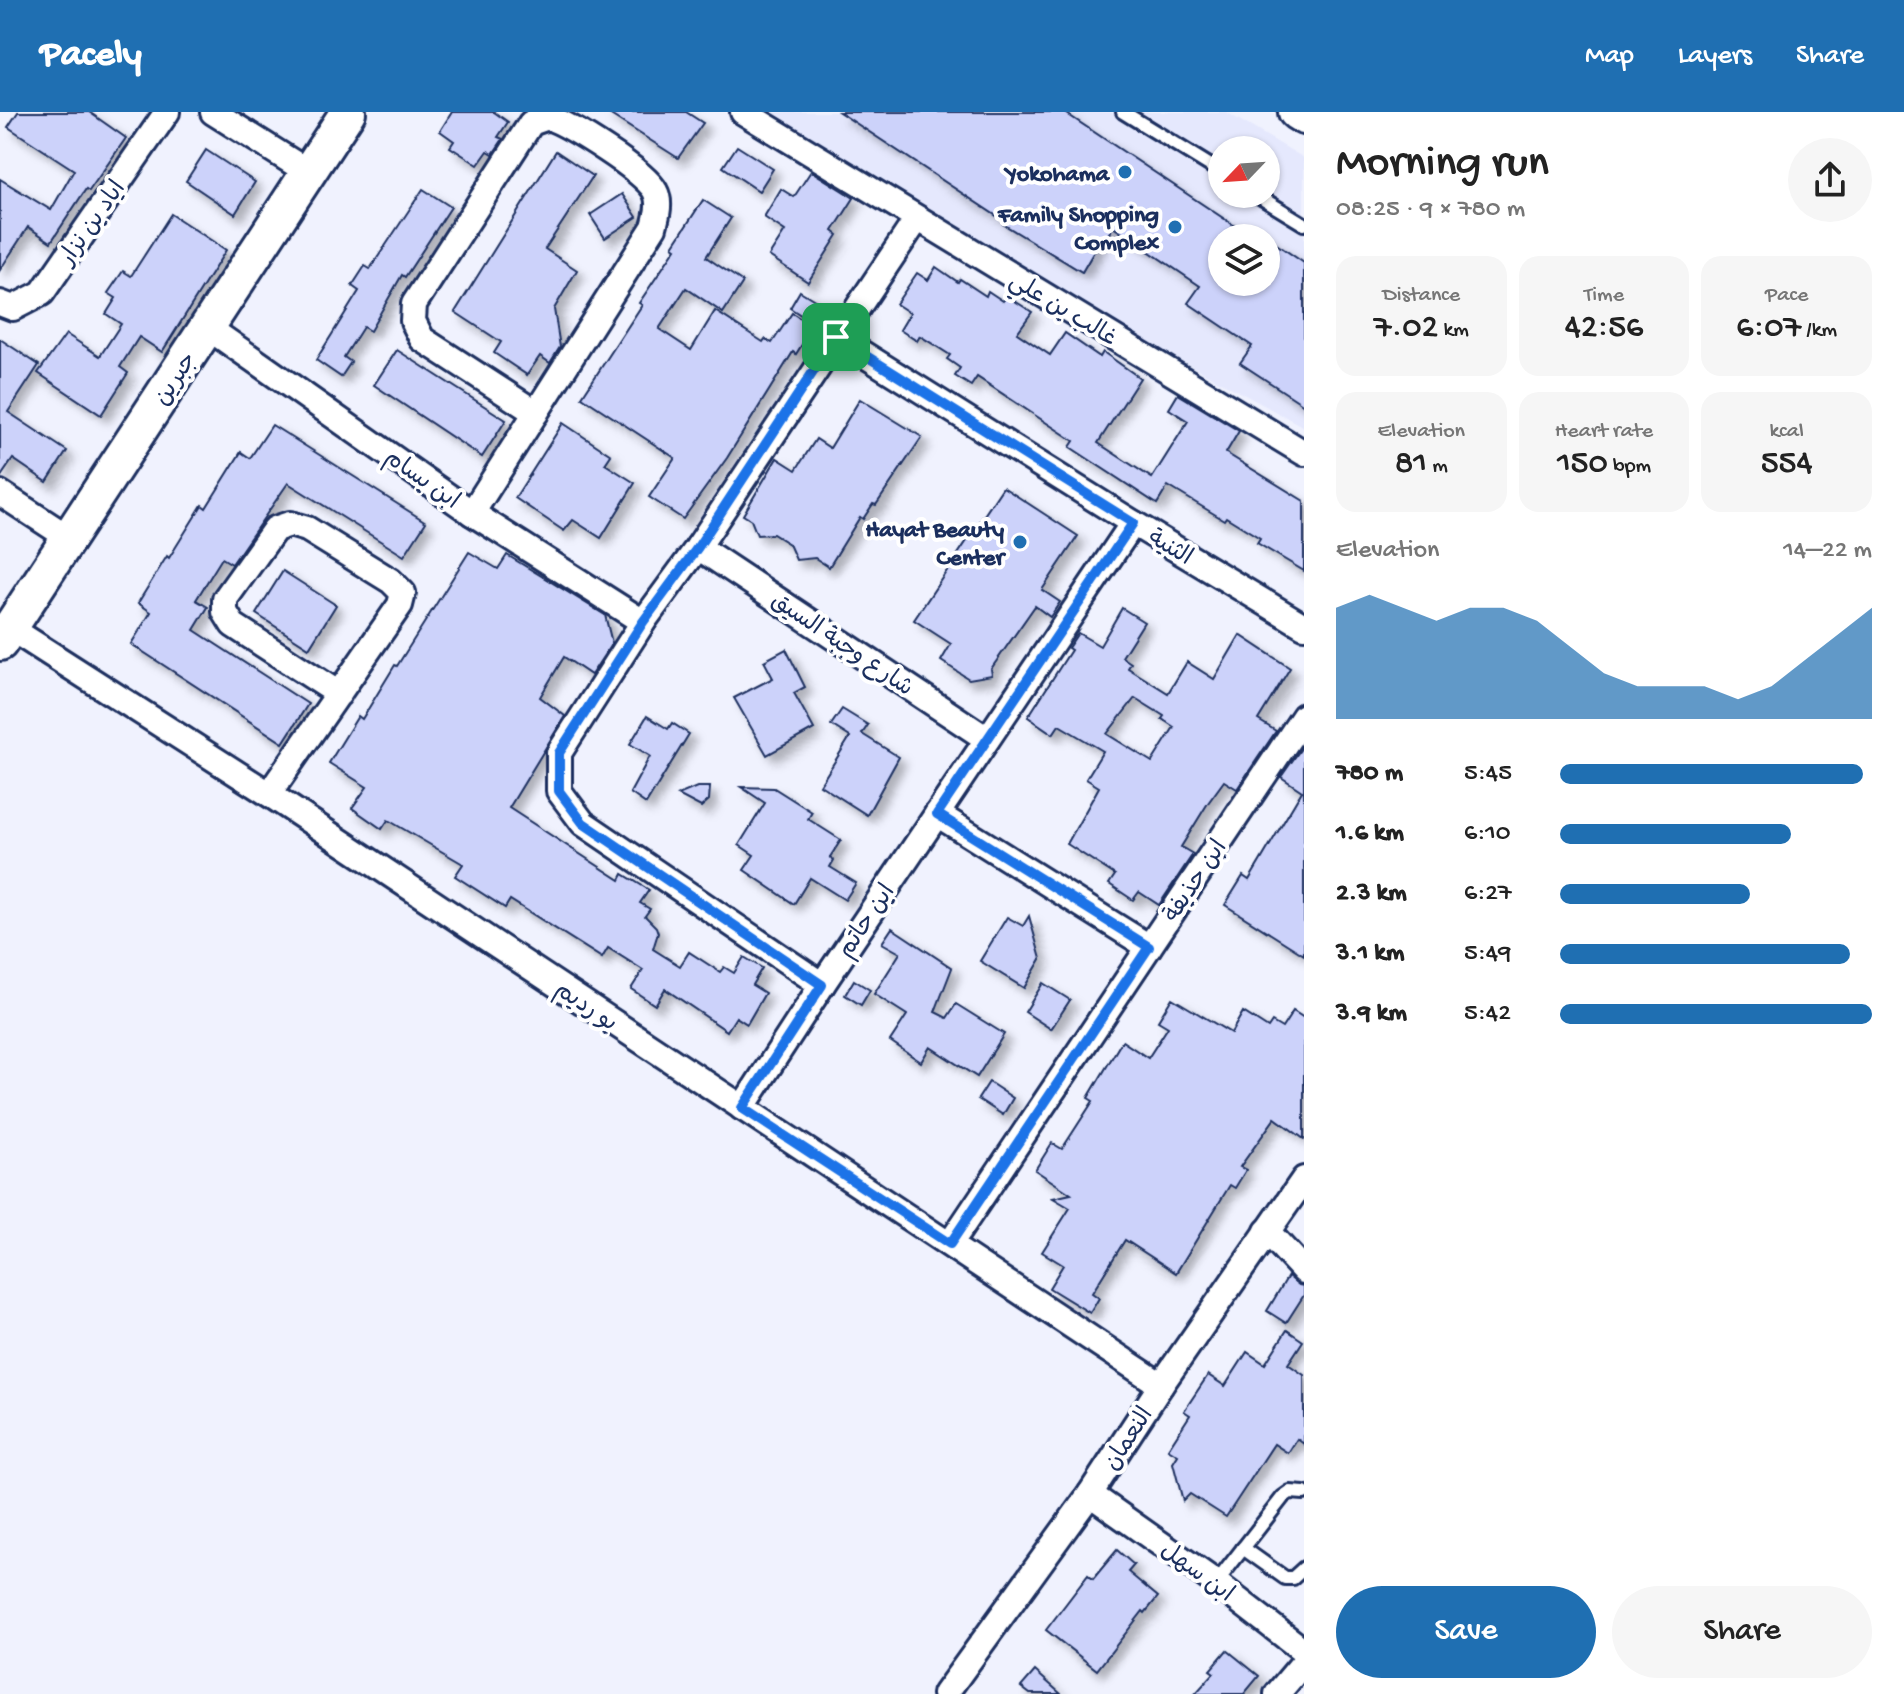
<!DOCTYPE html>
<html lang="en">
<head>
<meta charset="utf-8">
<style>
	:root { --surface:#fff; --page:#f6f6f6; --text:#222; --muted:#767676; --accent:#1f6fb2 }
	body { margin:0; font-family:"Gochi Hand","Playpen Sans Arabic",sans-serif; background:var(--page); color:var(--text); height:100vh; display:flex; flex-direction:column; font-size:30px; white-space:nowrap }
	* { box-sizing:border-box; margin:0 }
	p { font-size:26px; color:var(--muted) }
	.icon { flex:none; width:44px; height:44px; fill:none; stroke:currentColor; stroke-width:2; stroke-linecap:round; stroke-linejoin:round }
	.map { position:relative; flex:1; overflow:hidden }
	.drawer { display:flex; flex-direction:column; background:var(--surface); width:600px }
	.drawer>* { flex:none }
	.needle { width:52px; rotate:245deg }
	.controls { position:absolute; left:1208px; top:24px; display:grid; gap:16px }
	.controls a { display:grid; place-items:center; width:72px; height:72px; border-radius:50%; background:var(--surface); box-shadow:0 2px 6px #0004; font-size:40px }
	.pin { position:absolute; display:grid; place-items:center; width:68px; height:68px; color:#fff; margin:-34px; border-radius:16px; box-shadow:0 4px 12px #0006 }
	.round { display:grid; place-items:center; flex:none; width:84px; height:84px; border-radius:42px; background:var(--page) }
	.overview { display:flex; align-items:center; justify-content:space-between; height:136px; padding:0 32px }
	h1 { font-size:44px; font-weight:600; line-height:60px }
	.stats { display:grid; grid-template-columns:repeat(3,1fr); gap:12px; height:136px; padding:8px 32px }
	.stats div { display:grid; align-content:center; border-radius:20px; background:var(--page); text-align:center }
	.stats b { font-size:34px; font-weight:600 }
	.stats small { font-size:22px; font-weight:400 }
	.stats p { font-size:22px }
	.chart { height:224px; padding:16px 32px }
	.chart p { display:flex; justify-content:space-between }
	.chart svg { width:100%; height:144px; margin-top:8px; fill:var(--accent); opacity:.7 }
	.button { display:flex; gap:16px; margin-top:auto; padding:16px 32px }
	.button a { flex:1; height:92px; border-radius:48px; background:var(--accent); color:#fff; font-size:32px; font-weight:600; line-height:92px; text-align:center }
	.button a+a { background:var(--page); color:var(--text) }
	ul { padding:0 32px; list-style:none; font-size:26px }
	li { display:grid; grid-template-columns:128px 96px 1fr; align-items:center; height:60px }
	li i { height:20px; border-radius:10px; background:var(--accent) }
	header { display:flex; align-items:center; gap:48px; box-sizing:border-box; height:112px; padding:0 40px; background:var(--accent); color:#fff }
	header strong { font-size:38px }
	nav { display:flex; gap:44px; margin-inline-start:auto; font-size:28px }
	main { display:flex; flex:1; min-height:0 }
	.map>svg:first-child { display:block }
</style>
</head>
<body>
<header>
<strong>Pacely</strong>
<nav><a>Map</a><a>Layers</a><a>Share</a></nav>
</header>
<main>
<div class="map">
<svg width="1304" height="1582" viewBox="0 0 1304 1582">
	<defs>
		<filter id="shadow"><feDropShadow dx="7" dy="7" stdDeviation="4" flood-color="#0004"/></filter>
	</defs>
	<rect width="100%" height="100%" fill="#f0f2fe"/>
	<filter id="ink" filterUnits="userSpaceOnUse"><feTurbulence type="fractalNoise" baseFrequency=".0125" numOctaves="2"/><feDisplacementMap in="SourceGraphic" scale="16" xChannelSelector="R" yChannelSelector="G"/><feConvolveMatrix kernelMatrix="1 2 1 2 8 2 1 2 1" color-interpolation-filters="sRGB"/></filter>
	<g filter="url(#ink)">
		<path fill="#e5e8fd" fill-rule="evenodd" d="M760 0H1226L1304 46V315L1064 185ZM1222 38H1266V82H1222ZM1222 126H1266V170H1222Z"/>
		<g fill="#ccd2fa" stroke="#1b2f5e" stroke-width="2" fill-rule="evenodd" filter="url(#shadow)">
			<polygon points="18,0 89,0 126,26 89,79 86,77 51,130 28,115 0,158 0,67 51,98 74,58 8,15"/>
			<polygon points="452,0 494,0 508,10 498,25 503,27 493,42 488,39 478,53 450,35 454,29 440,19"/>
			<polygon points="606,0 686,0 703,11 678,46"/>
			<polygon points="839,0 1064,0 1253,126 1222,126 1222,170 1266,170 1266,125 1304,151 1304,293 1240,251 1252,234 1188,191 1200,174 1113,115 1106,126 1103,124 1082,160 1003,112 1004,109"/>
			<polygon points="737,34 773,57 759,79 723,55"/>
			<polygon points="206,38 255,70 235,102 186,69"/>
			<polygon points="556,39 593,64 545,137 577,158 554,197 560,235 550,251 540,244 527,263 494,241 501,230 455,200"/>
			<polygon points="811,59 854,86 833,119 838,123 808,170 769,144 785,119 764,105 781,77 794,85"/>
			<polygon points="423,77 451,95 405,165 402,163 370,219 363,215 344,245 351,250 341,265 316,248 359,179 352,174 365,154 370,157"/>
			<polygon points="622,82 637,105 605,126 590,103"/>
			<polygon points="703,88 731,106 706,145 743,170 723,201 686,176 659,217 691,238 715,199 763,230 765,227 772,231 792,201 813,215 796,242 793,240 727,346 683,407 649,385 675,346 582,285 642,193 639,191 676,136 673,134"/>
			<polygon points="171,102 226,138 162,240 139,225 120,255 128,261 101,303 38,261 66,222 100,244 121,212 106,202 116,186 108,181 123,159 131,164"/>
			<polygon points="936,155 958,170 960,167 986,184 988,179 1003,189 1007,184 1032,200 1017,221 1050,243 1065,221 1100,245 1103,240 1140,266 1098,331 1152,366 1188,309 1169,297 1178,282 1239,319 1226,341 1304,389 1304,459 1257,431 1260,426 1226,405 1224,408 1168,374 1157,392 1070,335 1074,329 977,265 971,274 955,264 960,256 947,247 950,243 920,224 917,229 900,218 910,201 896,192 917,161 928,168"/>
			<polygon points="800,179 818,190 807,207 790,196"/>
			<polygon points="0,227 39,253 8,300 67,339 47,370 13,347 0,366"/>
			<polygon points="397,238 506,308 482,345 374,273"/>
			<polygon points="860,287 922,325 876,393 873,392 863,407 860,405 829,455 815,446 796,448 789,432 773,422 757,423 751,408 743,403 777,346 796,358 816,327 830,336"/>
			<polygon points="563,311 611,343 605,352 635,371 601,426 573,408 564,419 515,386"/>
			<polygon points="272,313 426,410 404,444 288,371 232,452 222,446 196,488 208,495 194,518 308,592 283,631 131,532 151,500 138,491 167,444 169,446 202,393 206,396 241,340 250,346"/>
			<polygon points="1003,375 1078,424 1042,478 1060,490 1050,505 1035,494 991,557 992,563 969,567 941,549 951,532 914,508"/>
			<polygon points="469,440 498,457 507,443 605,503 612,531 591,563 564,545 540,585 565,604 509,696 620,768 623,762 649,778 640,791 650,797 645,804 656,815 658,821 653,837 680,854 689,840 720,860 724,855 734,861 744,845 762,856 752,873 765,881 747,912 736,905 727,919 665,877 655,893 631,877 643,858 608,836 602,846 510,788 505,796 455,764 463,752 388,708 382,717 352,696 367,675 329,651 358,604 362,607 395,553 397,554"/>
			<polygon points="283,459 336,493 309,536 256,502"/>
			<path d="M1122 496 1144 510 1122 545 1131 551 1128 556 1168 581 1187 550 1214 567 1240 523 1290 556 1258 608 1276 619 1237 677 1224 669 1208 691 1181 735 1193 742 1159 793 1139 780 1133 788 1109 772 1115 763 1067 732 1099 675 1086 667 1103 639 1059 613 1053 622 1028 605 1071 538 1068 536 1078 521 1100 534ZM1135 586 1164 604 1162 607 1174 615 1152 650 1107 622Z"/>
			<polygon points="786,537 805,575 794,581 814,617 767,643 734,586 773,566 764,549"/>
			<polygon points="842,597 868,613 862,622 899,645 867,703 820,673 850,625 831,613"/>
			<polygon points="647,604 668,617 672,611 689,622 646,692 630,681 650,644 630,632"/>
			<polygon points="1302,635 1304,636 1304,843 1225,793 1243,764 1249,768 1302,679 1281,665"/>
			<polygon points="697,675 710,675 709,688 701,695 678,683"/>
			<polygon points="741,675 774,676 812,700 808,707 841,728 830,745 834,748 830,755 856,771 845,788 810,766 794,792 744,758 754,743 739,733 765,691"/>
			<polygon points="1029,804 1041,847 1024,876 980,849 1007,805 1023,814"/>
			<polygon points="892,816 952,856 935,900 947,906 956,892 1004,922 977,965 930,935 921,950 890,929 907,903 874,882 900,841 882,831"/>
			<polygon points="854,868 870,878 861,893 845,883"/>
			<polygon points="1043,871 1070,888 1051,917 1025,900"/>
			<polygon points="1172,886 1231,921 1243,900 1268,916 1272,910 1282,916 1293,899 1304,906 1304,1027 1275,1006 1240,1055 1246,1058 1235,1076 1230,1073 1176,1161 1125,1128 1092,1181 1099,1186 1090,1201 1049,1176 1063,1153 1042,1140 1070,1096 1053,1086 1071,1082 1035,1058 1052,1031 1062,1037 1093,989 1088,986 1122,929 1148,946 1168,915 1158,909"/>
			<polygon points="989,970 1013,986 1003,1003 978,987"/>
			<polygon points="1288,1164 1299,1173 1304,1174 1304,1183 1286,1211 1267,1199"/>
			<polygon points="1287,1218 1303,1229 1288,1252 1304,1263 1304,1332 1297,1327 1288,1341 1274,1332 1226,1405 1190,1382 1183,1389 1173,1351 1178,1343 1168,1337 1190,1303 1184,1299 1208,1263 1225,1274 1247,1240 1265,1252"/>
			<polygon points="1117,1438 1134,1453 1128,1460 1158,1485 1145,1501 1143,1499 1097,1558 1046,1518 1088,1463 1093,1467"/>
			<polygon points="1227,1538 1259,1564 1244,1582 1195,1582 1214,1561 1210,1558"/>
			<polygon points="1035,1559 1061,1582 1030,1582 1021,1575"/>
		</g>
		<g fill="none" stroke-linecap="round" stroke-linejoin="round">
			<defs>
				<g id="lane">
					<polyline points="1123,0 1222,61"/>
					<polyline points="1255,82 1304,112"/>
					<polyline points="1243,1436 1285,1466 1293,1466 1304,1456"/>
					<polyline points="1216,1471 1283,1385 1290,1380 1304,1381"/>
				</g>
				<g id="street">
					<polyline points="213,0 308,60"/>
					<polyline points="743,0 1304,341"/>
					<polyline points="0,191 13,196 42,181 167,0"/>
					<polyline points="207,215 472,401 643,510"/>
					<polyline points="836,225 1133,411 1304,514"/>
					<polyline points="0,381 69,426"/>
					<path d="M472 401 654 115C657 104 661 90 655 79 645 59 570 13 548 5L531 11 414 192 413 209 422 227 536 301"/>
					<polyline points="698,435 987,627"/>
					<polyline points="10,516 269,682 1161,1273"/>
					<polyline points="269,682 400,493 403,481 391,469 307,417 290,412 275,417 225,487 225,500 233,513 339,582"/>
					<polyline points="937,702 1149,835"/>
					<polyline points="822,873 583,711 559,679 559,641 643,510 698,435 917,107"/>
					<polyline points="742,996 822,873 1133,411"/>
					<polyline points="1267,1119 1304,1159"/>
					<polyline points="950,1132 1304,604"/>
					<polyline points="1090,1382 1216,1471 1304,1539"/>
					<polyline points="945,1582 1090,1382 1161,1273 1304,1067"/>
					<polyline points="1277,1582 1304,1550"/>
				</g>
				<g id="secondary">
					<polyline points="1296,0 1304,5"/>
					<polyline points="0,531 348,0"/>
				</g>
			</defs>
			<use href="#lane" stroke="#1b2f5e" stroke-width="18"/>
			<use href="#street" stroke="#1b2f5e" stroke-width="30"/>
			<use href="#secondary" stroke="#1b2f5e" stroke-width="40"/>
			<use href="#lane" stroke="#fff" stroke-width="12"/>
			<use href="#street" stroke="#fff" stroke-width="24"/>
			<use href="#secondary" stroke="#fff" stroke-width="34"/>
		</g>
	</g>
	<g fill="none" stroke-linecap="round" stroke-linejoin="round" filter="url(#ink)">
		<defs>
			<polygon id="route" points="836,225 1133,411 937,702 1149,835 950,1132 742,996 822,873 583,711 559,679 559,641 643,510 698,435"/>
		</defs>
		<use href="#route" stroke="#fff" stroke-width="16"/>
		<use href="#route" stroke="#1a73e8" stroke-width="10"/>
	</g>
	<g fill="#1f6fb2" stroke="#fff" stroke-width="3">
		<circle cx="1125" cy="60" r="8"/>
		<circle cx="1175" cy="115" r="8"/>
		<circle cx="1020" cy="430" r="8"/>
	</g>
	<g text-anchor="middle" stroke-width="8" stroke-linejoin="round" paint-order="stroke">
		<g font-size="24" font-weight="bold" fill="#1b2f5e" stroke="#fff" text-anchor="end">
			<text x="1109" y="68">Yokohama</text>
			<text x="1159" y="109">Family Shopping<tspan x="1159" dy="28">Complex</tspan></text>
			<text x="1004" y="424">Hayat Beauty<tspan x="1004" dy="28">Center</tspan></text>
		</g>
		<g font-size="24" fill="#1b2f5e" stroke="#fff">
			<text transform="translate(91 110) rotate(-55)" y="8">اياد بن نزار</text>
			<text transform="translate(1064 196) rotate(31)" y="8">غالب بن علي</text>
			<text transform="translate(174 266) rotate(-57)" y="8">جبرين</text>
			<text transform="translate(423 366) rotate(35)" y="8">ابن بسام</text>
			<text transform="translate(1171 434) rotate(31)" y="8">الثنية</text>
			<text transform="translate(843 531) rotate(34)" y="8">شارع وجبة السيق</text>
			<text transform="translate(1194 768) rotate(-56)" y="8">ابن حذيفة</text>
			<text transform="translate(865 808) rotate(-56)" y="8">ابن حاتم</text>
			<text transform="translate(587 893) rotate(34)" y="8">بو رديم</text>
			<text transform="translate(1127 1326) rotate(-57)" y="8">النعمان</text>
			<text transform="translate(1198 1459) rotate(36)" y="8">ابن سهل</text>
		</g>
	</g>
</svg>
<div class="controls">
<a><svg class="needle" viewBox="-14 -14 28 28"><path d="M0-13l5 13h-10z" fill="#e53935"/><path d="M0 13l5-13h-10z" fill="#767676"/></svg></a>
<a><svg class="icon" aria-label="layers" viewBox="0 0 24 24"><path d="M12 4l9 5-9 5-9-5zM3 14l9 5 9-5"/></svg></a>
</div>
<div class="pin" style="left:836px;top:225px;background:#1e9e55"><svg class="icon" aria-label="arrive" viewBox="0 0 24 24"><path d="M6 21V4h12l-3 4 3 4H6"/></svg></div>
</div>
<section class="drawer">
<div class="overview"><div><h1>Morning run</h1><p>08:25 · 9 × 780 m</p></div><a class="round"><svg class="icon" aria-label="share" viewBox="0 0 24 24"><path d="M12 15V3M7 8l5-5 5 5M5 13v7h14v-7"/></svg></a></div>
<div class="stats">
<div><p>Distance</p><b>7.02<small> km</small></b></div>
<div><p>Time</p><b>42:56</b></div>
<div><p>Pace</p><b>6:07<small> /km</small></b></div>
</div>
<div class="stats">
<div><p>Elevation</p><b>81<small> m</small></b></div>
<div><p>Heart rate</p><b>150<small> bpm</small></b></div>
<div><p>kcal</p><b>554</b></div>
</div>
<div class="chart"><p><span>Elevation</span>14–22 m</p>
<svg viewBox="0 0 160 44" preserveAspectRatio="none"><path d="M0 44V10L10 6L20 10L30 14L40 10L50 10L60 14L70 22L80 30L90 34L100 34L110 34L120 38L130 34L140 26L150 18L160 10V44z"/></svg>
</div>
<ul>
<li><b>780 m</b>5:45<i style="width:97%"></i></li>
<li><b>1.6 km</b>6:10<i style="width:74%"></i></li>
<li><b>2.3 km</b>6:27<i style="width:61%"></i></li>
<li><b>3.1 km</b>5:49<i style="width:93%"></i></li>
<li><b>3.9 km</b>5:42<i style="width:100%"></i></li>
</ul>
<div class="button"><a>Save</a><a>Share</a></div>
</section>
</main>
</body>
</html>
